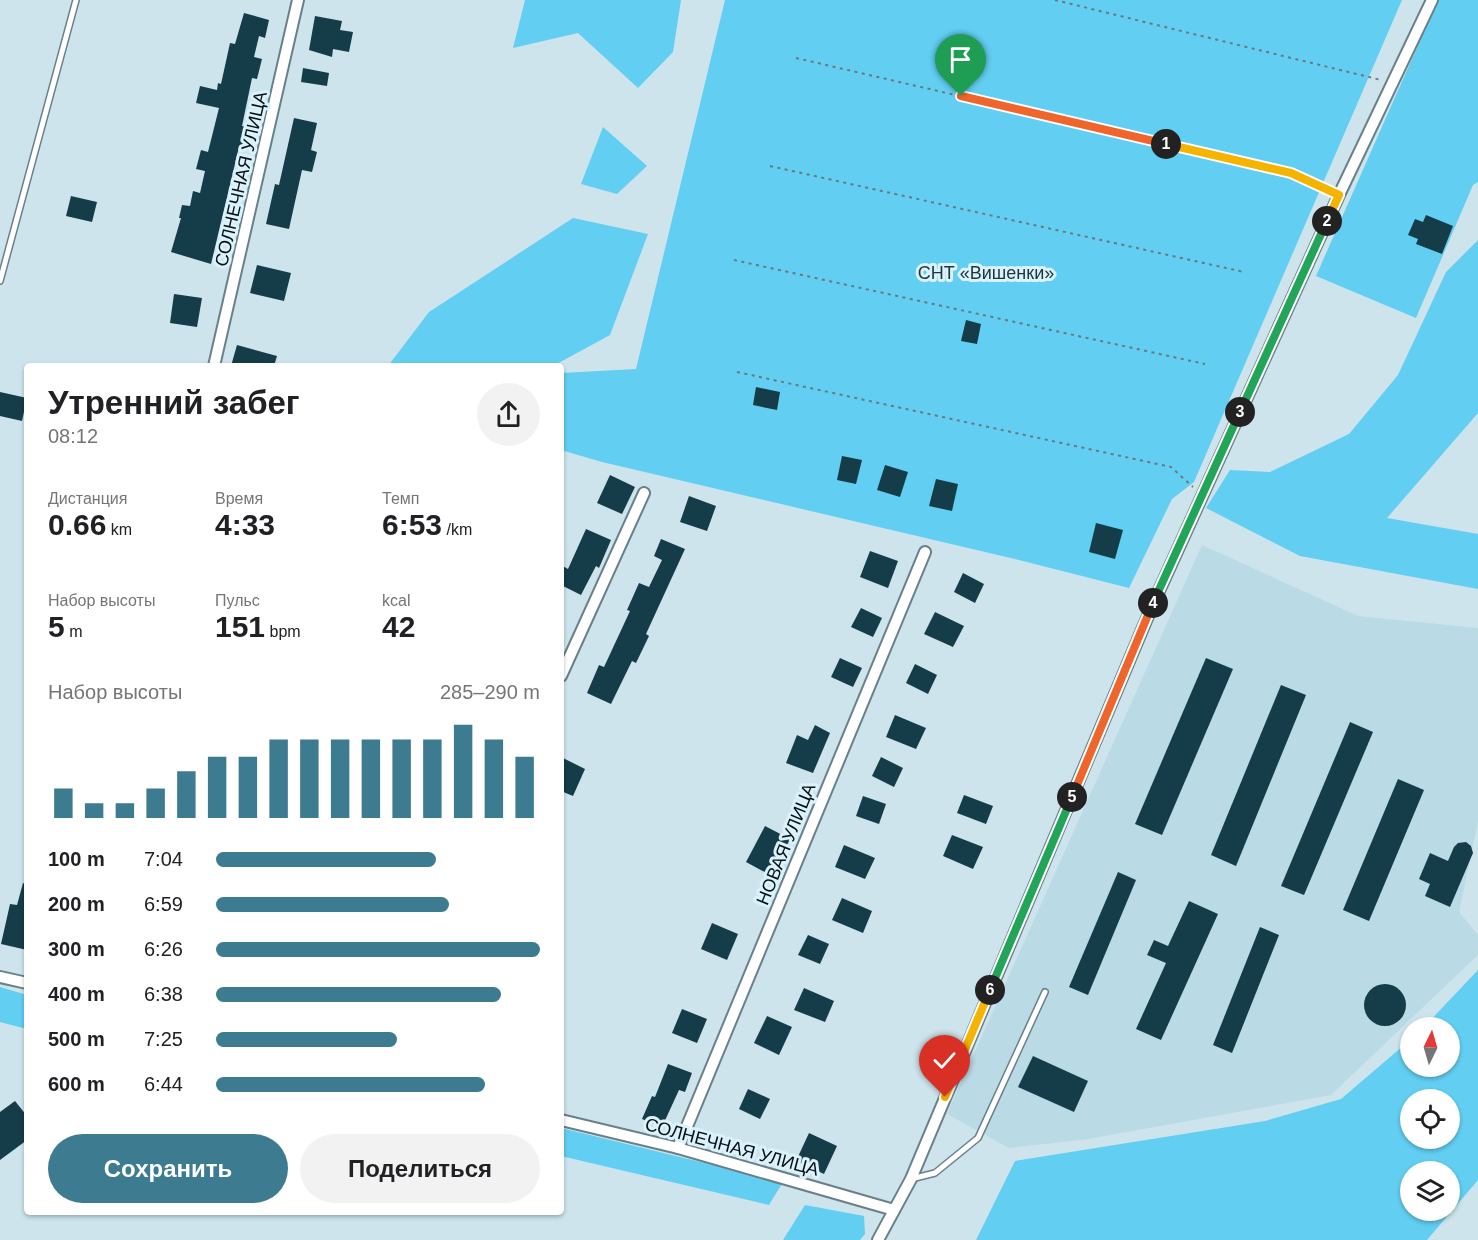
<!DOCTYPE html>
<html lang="ru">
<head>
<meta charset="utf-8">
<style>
	:root { --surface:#fff; --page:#f2f2f2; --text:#202124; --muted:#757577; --accent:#3d7b90 }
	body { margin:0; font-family:Helvetica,sans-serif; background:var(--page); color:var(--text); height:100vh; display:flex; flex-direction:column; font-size:22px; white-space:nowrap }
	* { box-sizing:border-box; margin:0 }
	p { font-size:20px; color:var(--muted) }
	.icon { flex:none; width:33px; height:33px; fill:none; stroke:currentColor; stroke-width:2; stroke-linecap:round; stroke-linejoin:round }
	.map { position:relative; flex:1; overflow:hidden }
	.side { position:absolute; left:24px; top:363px; width:540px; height:852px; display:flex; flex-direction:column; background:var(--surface); border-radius:6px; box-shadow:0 2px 4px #0004 }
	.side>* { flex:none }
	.needle { width:39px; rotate:5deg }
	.tools { position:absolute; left:1400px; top:1017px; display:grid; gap:12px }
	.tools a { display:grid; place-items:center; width:60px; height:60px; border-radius:50%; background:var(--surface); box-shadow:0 2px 4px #0004; font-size:30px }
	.pin { position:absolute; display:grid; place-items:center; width:51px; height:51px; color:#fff; margin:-62px -26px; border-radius:50% 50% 50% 0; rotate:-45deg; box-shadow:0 0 6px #0007 }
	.pin .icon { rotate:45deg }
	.km { position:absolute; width:30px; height:30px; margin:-15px; border-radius:50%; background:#222; color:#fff; font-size:16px; line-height:30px; text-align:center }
	.round { display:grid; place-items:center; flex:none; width:63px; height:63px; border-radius:32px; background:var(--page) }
	.headline { display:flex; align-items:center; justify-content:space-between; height:102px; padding:0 24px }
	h1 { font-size:33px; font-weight:600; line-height:45px }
	.stats { display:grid; grid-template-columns:repeat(3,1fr); gap:9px; height:102px; padding:6px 24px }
	.stats div { display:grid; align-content:center }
	.stats b { font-size:30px; font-weight:600 }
	.stats small { font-size:16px; font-weight:400 }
	.stats p { font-size:16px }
	.chart { height:168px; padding:12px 24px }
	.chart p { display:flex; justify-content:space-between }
	.chart svg { width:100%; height:108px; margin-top:6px; stroke:var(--accent); stroke-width:6 }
	.cta { display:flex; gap:12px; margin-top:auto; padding:12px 24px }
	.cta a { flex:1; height:69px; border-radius:36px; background:var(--accent); color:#fff; font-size:24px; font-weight:600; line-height:69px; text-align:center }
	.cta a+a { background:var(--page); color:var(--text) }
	ul { padding:0 24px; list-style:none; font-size:20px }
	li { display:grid; grid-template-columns:96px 72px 1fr; align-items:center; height:45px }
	li i { height:15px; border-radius:8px; background:var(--accent) }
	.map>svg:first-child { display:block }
</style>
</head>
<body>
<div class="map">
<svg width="1478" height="1240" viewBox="0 0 1478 1240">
	<rect width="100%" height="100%" fill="#cde4ed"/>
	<polygon fill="#badae6" points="1202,545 1358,616 1478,628 1478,821 1459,912 1478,935 1478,955 1331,1095 1088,1139 1009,1148 947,1114"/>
	<g fill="#62cef1" fill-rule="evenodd">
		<polygon points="525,0 681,0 673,52 638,88 578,33 513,48"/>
		<polygon points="725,0 1402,0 1194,482 1172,499 1129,588 1015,559 602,462 561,450 561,373 636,369"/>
		<polygon points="1438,0 1478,0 1478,182 1473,185 1416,318 1316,276"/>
		<polygon points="603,127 647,166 617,194 581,184"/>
		<polygon points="573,218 648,234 610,335 553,366 388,366 429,312"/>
		<polygon points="1478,240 1478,413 1387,518 1478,534 1478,589 1300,556 1206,508 1230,470 1270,472 1349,434 1398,375 1446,272"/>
		<path d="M1478 970V1180L1427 1240H976L1015 1161 1265 1121 1341 1099 1410 1040V1066H1449V1028L1424 1027ZM1410 1100H1449V1138H1410ZM1410 1172H1449V1210H1410Z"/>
		<polygon points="0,987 27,995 27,1029 0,1022"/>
		<polygon points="561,1128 783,1182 769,1205 561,1156"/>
		<polygon points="805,1205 864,1216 865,1234 860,1240 783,1240"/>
	</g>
	<g fill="#153d49">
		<polygon points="244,13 269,20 265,38 259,36 254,57 262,59 257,79 252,78 242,126 247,127 242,148 239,147 211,264 171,252 181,218 179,218 182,205 190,206 193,191 200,193 205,171 196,169 201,150 208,152 219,108 196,103 200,86 217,90 218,83 221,84 230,43 235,44"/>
		<polygon points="315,16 342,21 340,30 353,32 349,52 333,49 332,57 309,50"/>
		<polygon points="303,68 329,73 327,86 301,82"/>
		<polygon points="294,118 317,123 311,150 317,152 312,172 302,170 289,229 266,224 275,184 279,185"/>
		<polygon points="71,196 97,202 92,222 66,216"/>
		<polygon points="1426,215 1453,226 1442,254 1416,244 1418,239 1408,235 1415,219 1423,222"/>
		<polygon points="257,265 291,273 284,301 250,293"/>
		<polygon points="174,294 202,298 197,327 170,323"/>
		<polygon points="966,320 981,324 977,344 961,341"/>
		<polygon points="237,345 277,356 274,366 231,366"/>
		<polygon points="756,387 780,392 777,410 753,405"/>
		<polygon points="0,392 27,398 22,421 0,416"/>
		<polygon points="842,456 862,460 856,484 837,480"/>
		<polygon points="885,465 908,472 900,497 877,490"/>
		<polygon points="610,475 635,487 622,514 597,503"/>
		<polygon points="936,479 958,484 952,511 929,506"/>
		<polygon points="689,496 716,506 707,531 680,522"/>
		<polygon points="1096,523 1123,530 1115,559 1089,552"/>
		<polygon points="586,529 611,540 599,568 596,566 581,595 561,585 561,565 568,569"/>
		<polygon points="661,539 685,549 646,634 649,636 636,663 632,661 611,704 587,693 599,665 604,667 630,611 627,610 639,583 649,587 662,560 654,556"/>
		<polygon points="870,551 898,561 888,588 860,577"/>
		<polygon points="963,573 984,584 975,603 954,592"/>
		<polygon points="861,608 882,618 873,637 851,627"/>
		<polygon points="935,612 964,626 953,647 924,634"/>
		<polygon points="840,658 862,668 853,687 831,677"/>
		<polygon points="1206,658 1233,669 1162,835 1135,824"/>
		<polygon points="915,664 937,675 928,694 906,683"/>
		<polygon points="1281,685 1306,695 1236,866 1211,855"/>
		<polygon points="895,715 926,728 916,749 886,737"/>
		<polygon points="1350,722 1373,732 1304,895 1281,886"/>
		<polygon points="815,725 830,733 813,773 786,763 797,735 808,740"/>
		<polygon points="561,757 585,769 573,796 561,791"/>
		<polygon points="881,757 903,768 894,787 872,776"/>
		<polygon points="1398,779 1424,790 1369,921 1343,910"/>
		<polygon points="964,795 993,806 986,824 957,813"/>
		<polygon points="863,796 886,804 879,824 856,816"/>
		<polygon points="765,826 790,839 772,876 746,862"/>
		<polygon points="952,835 983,847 973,869 943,856"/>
		<polygon points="1466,842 1471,846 1473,853 1450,907 1425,896 1430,884 1419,879 1430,853 1448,861 1454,847 1458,843"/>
		<polygon points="844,845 875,858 865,879 835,867"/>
		<polygon points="1118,872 1136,880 1088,995 1069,987"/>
		<polygon points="23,883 27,884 27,950 1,944 10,904 17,905"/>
		<polygon points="842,898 872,911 863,933 832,920"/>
		<polygon points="1189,901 1218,914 1161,1040 1136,1029 1166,963 1147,955 1154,940 1168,946"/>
		<polygon points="712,923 738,934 727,960 701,949"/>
		<polygon points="1260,927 1279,935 1232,1053 1213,1045"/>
		<polygon points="808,935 829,944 820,964 798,955"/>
		<circle cx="1385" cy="1005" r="21"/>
		<polygon points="804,988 834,1001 825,1022 794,1010"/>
		<polygon points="682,1009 707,1019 697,1043 672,1033"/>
		<polygon points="767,1016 792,1027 779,1055 754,1043"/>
		<polygon points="1033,1056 1088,1081 1074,1112 1018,1087"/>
		<polygon points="668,1064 692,1073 685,1092 679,1090 662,1127 642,1119 652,1096 655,1097"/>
		<polygon points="748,1089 770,1099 760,1119 739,1109"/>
		<polygon points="15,1101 27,1116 27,1140 0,1160 0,1112"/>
		<polygon points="809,1133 837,1146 824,1174 796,1161"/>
	</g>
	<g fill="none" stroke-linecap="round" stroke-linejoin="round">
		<defs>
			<g id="service">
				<polyline points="0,281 76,0"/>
				<polyline points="911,1179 935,1173 978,1138 1045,992"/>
			</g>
			<g id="minor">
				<polyline points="214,366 298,0"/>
				<polyline points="561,676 644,493"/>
				<polyline points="0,977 27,983"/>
				<polyline points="561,1120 678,1148 894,1210"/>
				<polyline points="678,1148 925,552"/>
				<polyline points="878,1240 911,1179 1153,604 1339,195 1432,0"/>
			</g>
		</defs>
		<use href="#service" stroke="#6a8088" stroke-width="8"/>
		<use href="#minor" stroke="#6a8088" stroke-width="14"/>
		<g stroke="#6a797f" stroke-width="2" stroke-dasharray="3 4.5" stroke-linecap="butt">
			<polyline points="1055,0 1381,80"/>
			<polyline points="796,58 1291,173 1329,190"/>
			<polyline points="770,166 1244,272"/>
			<polyline points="734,260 1205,364"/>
			<polyline points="737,372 1171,467 1193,487"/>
		</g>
		<use href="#service" stroke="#fff" stroke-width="5"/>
		<use href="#minor" stroke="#fff" stroke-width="10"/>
	</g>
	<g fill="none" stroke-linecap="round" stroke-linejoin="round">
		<defs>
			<polyline id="split-1" points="961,96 1166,144"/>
			<polyline id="split-2" points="1166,144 1291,173 1339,195 1327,221"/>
			<polyline id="split-3" points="1240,412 1327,221"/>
			<polyline id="split-4" points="1153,603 1240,412"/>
			<polyline id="split-5" points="1072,797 1153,603"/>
			<polyline id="split-6" points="990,990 1072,797"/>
			<polyline id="split-7" points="945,1097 990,990"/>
		</defs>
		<use href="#split-1" stroke="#fff" stroke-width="12"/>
		<use href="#split-2" stroke="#fff" stroke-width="12"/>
		<use href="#split-3" stroke="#fff" stroke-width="12"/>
		<use href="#split-4" stroke="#fff" stroke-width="12"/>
		<use href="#split-5" stroke="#fff" stroke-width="12"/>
		<use href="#split-6" stroke="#fff" stroke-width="12"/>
		<use href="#split-7" stroke="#fff" stroke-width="12"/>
		<use href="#split-1" stroke="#f0652b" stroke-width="8"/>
		<use href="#split-2" stroke="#f5b400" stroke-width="8"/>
		<use href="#split-3" stroke="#22a559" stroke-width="8"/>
		<use href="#split-4" stroke="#22a559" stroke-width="8"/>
		<use href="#split-5" stroke="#f0652b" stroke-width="8"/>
		<use href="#split-6" stroke="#22a559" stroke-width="8"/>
		<use href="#split-7" stroke="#f5b400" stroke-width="8"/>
	</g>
	<g text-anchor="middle" stroke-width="6" stroke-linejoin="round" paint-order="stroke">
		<g font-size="18" fill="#081013" stroke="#daf2fb">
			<text transform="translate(241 179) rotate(-77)" y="6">СОЛНЕЧНАЯ УЛИЦА</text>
			<text transform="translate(786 844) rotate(-68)" y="6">НОВАЯ УЛИЦА</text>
			<text transform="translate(732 1147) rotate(15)" y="6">СОЛНЕЧНАЯ УЛИЦА</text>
		</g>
		<g font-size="18" fill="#1f353c" stroke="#daf2fb">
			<text x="986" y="279">СНТ «Вишенки»</text>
		</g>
	</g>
</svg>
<div class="tools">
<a><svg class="needle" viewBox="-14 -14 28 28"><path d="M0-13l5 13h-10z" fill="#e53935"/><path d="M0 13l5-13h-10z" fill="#757577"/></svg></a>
<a><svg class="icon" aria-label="locate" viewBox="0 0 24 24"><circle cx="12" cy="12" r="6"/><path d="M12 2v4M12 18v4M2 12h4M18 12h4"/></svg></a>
<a><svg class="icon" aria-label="layers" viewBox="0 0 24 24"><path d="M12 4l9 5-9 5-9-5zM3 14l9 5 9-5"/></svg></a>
</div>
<div class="pin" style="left:961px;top:96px;background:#1e9e55"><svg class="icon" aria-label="arrive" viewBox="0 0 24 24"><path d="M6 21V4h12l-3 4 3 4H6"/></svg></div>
<div class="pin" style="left:945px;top:1097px;background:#d93025"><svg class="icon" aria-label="check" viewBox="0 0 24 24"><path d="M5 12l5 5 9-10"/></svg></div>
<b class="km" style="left:1166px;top:144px">1</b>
<b class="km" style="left:1327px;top:221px">2</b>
<b class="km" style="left:1240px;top:412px">3</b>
<b class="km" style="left:1153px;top:603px">4</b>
<b class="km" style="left:1072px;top:797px">5</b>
<b class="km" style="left:990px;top:990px">6</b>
<section class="side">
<div class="headline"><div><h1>Утренний забег</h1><p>08:12</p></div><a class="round"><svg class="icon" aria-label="share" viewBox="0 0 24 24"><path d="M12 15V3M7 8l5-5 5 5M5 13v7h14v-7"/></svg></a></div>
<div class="stats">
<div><p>Дистанция</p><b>0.66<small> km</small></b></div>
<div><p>Время</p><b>4:33</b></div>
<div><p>Темп</p><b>6:53<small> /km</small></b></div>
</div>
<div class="stats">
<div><p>Набор высоты</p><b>5<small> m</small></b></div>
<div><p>Пульс</p><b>151<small> bpm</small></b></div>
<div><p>kcal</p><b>42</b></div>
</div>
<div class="chart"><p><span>Набор высоты</span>285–290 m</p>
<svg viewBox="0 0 160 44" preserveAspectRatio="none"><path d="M5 44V32M15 44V38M25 44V38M35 44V32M45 44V25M55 44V19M65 44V19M75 44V12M85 44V12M95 44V12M105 44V12M115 44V12M125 44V12M135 44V6M145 44V12M155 44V19"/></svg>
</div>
<ul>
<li><b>100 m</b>7:04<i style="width:68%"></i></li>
<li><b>200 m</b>6:59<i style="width:72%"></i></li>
<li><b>300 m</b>6:26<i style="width:100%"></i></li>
<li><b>400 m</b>6:38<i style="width:88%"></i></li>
<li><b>500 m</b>7:25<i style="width:56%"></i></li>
<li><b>600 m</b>6:44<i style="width:83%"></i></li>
</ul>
<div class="cta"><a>Сохранить</a><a>Поделиться</a></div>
</section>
</div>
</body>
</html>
